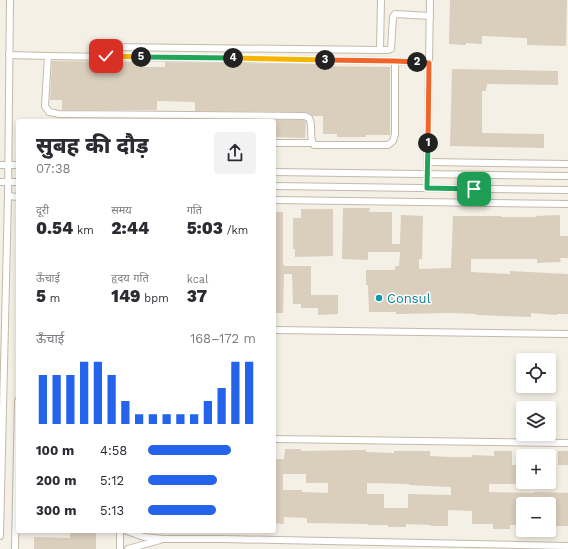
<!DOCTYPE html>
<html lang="hi">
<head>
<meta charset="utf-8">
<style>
	:root { --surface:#fff; --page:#f2f2f3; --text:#2b2b33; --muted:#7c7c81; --accent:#2563eb }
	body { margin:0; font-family:"Work Sans","Noto Sans Devanagari",sans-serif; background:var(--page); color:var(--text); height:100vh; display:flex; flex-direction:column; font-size:15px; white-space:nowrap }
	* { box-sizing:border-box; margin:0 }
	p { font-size:13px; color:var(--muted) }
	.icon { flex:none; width:22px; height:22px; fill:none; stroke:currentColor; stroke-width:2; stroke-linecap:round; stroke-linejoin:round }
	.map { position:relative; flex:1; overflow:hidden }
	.drawer { position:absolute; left:16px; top:119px; width:260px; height:414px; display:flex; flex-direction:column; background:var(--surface); border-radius:4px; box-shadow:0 2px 6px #0003 }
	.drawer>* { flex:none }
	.tools { position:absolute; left:516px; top:353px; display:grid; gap:8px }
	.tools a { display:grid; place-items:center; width:40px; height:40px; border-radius:4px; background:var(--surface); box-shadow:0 2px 6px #0003; font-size:20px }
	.pin { position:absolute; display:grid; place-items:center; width:34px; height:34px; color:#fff; margin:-17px; border-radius:8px; box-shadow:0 2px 6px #0006 }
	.km { position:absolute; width:20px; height:20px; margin:-10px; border-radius:50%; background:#222; color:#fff; font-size:11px; line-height:20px; text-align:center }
	.round { display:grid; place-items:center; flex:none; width:42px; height:42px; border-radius:4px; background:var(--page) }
	.overview { display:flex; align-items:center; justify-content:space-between; height:68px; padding:0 20px }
	h1 { font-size:22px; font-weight:800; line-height:30px }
	.metrics { display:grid; grid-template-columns:repeat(3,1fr); gap:6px; height:68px; padding:4px 20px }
	.metrics div { display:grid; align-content:center }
	.metrics b { font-size:17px; font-weight:800 }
	.metrics small { font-size:11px; font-weight:400 }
	.metrics p { font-size:11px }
	.chart { height:112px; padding:8px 20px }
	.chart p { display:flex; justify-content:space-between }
	.chart svg { width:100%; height:72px; margin-top:4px; stroke:var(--accent); stroke-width:6 }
	ul { padding:0 20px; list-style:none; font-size:13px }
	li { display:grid; grid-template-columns:64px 48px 1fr; align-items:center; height:30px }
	li i { height:10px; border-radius:5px; background:var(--accent) }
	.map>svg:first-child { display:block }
</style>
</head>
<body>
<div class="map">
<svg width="568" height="549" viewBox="0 0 568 549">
	<rect width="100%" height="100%" fill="#f4f0e5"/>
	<g fill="#dacebd" fill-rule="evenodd">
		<polygon points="450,0 567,0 566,46 527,45 527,38 482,36 482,44 466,43 466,45 449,44"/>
		<polygon points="52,61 138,62 138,67 165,67 165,62 318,64 318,66 390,67 390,135 366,135 366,137 337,137 337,134 323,134 323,116 313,116 305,112 195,111 195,102 157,101 157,110 62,110 62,100 50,100"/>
		<polygon points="452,69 558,71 558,85 487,84 486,91 482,91 482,133 544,134 544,148 450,146"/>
		<polygon points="274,120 304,120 306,121 305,138 274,137"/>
		<polygon points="343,208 370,208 369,212 392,212 392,244 400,244 401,215 423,216 422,259 419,259 419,269 451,268 453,216 501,216 501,217 536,217 536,216 560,215 560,236 568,236 568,258 560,258 561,262 537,263 537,259 471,259 471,272 510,274 510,271 568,274 568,314 557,314 557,315 531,313 531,317 476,315 476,314 451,313 396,314 396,312 369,312 368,285 366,285 366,270 395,270 395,266 399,266 400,252 368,252 368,260 342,259"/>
		<polygon points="301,209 333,209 333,256 295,257 295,249 293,249 293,218 301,218"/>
		<polygon points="274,212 283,212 283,264 284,265 284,266 311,266 311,295 338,295 338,314 318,315 318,308 301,308 301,304 293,304 292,274 284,274 283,313 274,313"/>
		<path d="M285 449H301V451L366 450V452L394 453V451H430V456L450 457H472V455L494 456V451H512V465H523V484H489V492L534 493V492L568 493V526H549V504H523V525H510V529H493V524H472V511L448 510V526H431V525L406 524V527H388V525H368V524L307 523V518L284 517V524L274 523V459H284ZM283 474H306V483H328V493L302 492V490H283ZM367 483 409 484V485L451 487V495L408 494V508H384V494H367Z"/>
		<rect x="558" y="451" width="10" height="14"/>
		<polygon points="70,531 96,531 96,549 34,549 34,537 70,538"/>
	</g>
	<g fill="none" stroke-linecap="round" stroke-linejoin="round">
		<defs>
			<g id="minor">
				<polyline points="108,47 380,50 381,0"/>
				<polyline points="380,50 388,50 391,49 393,17 395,14 430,16"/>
				<path d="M9 55 48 56 45 106 49 112 59 114 305 116 309 118C314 126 308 137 314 145H388L393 141 395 134V61L429 63"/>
				<polyline points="48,56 395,61"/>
				<polyline points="274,143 312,143"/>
				<polyline points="428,162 568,164"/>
				<polyline points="0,165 18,165"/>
				<polyline points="274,172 568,176"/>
				<polyline points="0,182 18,182"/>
				<polyline points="274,186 568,190"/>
				<polyline points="427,188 430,0"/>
				<polyline points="8,196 18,197"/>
				<polyline points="274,200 568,204"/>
				<polyline points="274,330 568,334"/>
				<polyline points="274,439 568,443"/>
				<polyline points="127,531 144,537 163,539 224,539 568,546"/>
				<polyline points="0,536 8,196 10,0"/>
				<polyline points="15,549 18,401"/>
				<polyline points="120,549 120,531"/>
				<polyline points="128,549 160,540"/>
			</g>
		</defs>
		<use href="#minor" stroke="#c4baaa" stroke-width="8"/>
		<use href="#minor" stroke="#fff" stroke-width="6"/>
	</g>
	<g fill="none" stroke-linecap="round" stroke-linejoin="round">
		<defs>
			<polyline id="split-1" points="428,143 427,188 474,189"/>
			<polyline id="split-2" points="417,62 429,63 428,143"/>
			<polyline id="split-3" points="325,60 395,61 417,62"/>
			<polyline id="split-4" points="233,58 325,60"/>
			<polyline id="split-5" points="141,57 233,58"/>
			<polyline id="split-6" points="106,56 141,57"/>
		</defs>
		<use href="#split-1" stroke="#fff" stroke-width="8"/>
		<use href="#split-2" stroke="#fff" stroke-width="8"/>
		<use href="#split-3" stroke="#fff" stroke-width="8"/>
		<use href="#split-4" stroke="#fff" stroke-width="8"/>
		<use href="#split-5" stroke="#fff" stroke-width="8"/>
		<use href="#split-6" stroke="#fff" stroke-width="8"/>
		<use href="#split-1" stroke="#22a559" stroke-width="5"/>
		<use href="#split-2" stroke="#f0652b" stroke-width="5"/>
		<use href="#split-3" stroke="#f0652b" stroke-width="5"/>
		<use href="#split-4" stroke="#f5b400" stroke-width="5"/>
		<use href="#split-5" stroke="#22a559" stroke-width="5"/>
		<use href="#split-6" stroke="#f5b400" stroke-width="5"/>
	</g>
	<circle fill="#0f9aa8" stroke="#fff" stroke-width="1.5" cx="379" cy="298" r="4"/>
	<g text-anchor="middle" stroke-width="3" stroke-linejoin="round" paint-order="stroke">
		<g font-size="13" fill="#0d838f" stroke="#fff" text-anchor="start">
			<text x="387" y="303">Consul</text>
		</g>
	</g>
</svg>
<div class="tools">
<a><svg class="icon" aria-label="locate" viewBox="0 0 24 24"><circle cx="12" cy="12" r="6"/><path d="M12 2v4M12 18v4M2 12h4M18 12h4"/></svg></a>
<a><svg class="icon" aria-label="layers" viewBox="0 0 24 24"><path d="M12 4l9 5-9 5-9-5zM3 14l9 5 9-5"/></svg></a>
<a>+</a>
<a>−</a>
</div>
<div class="pin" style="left:474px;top:189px;background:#1e9e55"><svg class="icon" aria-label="arrive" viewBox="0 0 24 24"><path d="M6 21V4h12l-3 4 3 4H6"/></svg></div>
<div class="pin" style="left:106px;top:56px;background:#d93025"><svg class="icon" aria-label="check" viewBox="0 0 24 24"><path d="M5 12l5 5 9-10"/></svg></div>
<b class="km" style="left:428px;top:143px">1</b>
<b class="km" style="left:417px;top:62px">2</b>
<b class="km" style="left:325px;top:60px">3</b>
<b class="km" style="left:233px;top:58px">4</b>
<b class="km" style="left:141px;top:57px">5</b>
<section class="drawer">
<div class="overview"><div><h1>सुबह की दौड़</h1><p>07:38</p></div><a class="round"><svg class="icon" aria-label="share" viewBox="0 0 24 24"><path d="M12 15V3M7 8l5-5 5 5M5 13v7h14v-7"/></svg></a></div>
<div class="metrics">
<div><p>दूरी</p><b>0.54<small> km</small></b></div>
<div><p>समय</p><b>2:44</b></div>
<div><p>गति</p><b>5:03<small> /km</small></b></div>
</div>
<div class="metrics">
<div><p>ऊँचाई</p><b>5<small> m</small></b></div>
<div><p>हृदय गति</p><b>149<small> bpm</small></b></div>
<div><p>kcal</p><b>37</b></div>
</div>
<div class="chart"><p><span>ऊँचाई</span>168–172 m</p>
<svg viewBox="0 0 160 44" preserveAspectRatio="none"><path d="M5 44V14M15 44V14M25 44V14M35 44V6M45 44V6M55 44V14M65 44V30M75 44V38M85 44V38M95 44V38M105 44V38M115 44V38M125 44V30M135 44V22M145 44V6M155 44V6"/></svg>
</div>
<ul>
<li><b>100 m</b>4:58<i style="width:77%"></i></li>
<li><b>200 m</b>5:12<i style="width:64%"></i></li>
<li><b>300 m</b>5:13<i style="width:63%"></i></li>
</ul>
</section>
</div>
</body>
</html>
